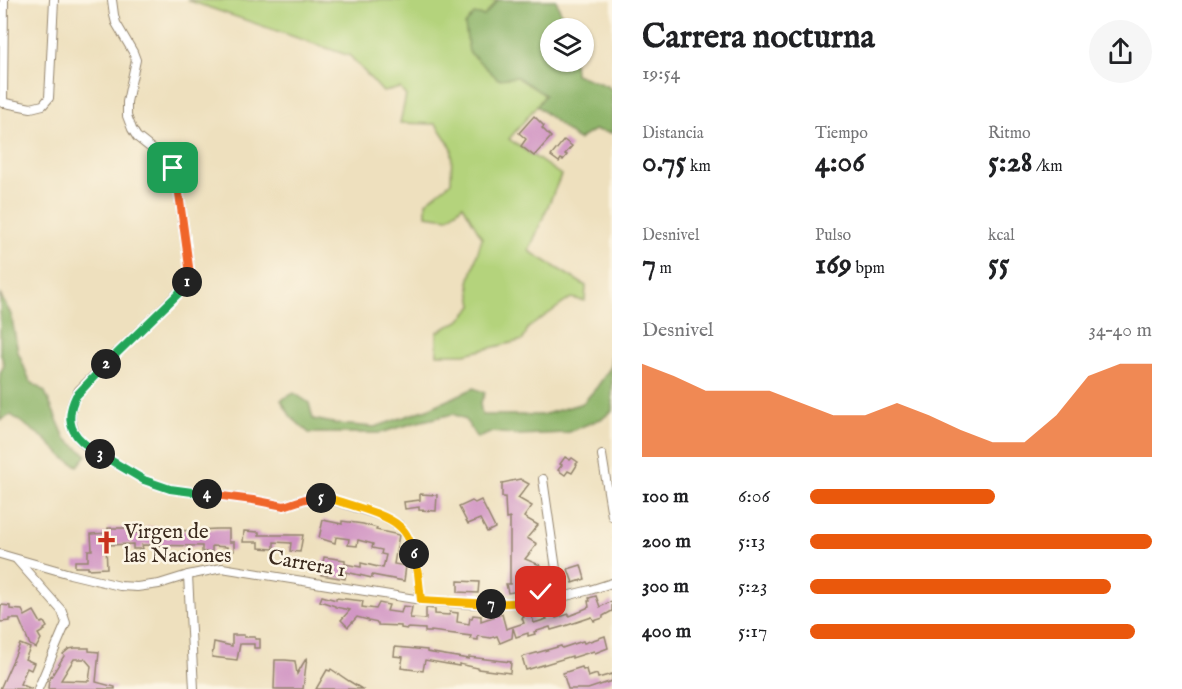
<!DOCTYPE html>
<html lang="es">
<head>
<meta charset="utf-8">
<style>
	:root { --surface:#fff; --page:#f6f6f6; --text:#202124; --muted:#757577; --accent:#ea580c }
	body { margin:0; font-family:"IM FELL English",serif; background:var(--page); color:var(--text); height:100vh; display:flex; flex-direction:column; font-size:22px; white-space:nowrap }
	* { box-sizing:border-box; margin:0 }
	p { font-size:20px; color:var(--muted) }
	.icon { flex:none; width:33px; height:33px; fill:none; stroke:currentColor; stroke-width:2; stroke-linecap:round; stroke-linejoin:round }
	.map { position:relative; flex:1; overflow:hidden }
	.panel { display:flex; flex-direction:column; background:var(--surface); width:570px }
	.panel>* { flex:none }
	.controls { position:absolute; left:540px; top:18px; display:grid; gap:12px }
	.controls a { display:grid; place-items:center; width:54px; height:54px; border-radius:50%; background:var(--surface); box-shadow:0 2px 4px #0004; font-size:30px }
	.pin { position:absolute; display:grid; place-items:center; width:51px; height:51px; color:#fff; margin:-26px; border-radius:12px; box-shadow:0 3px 9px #0006 }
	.km { position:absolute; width:30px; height:30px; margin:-15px; border-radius:50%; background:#222; color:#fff; font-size:16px; line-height:30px; text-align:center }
	.round { display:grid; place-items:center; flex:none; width:63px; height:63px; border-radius:32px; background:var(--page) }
	.summary { display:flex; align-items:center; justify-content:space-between; height:102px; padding:0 30px }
	h1 { font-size:33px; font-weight:800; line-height:45px }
	.stats { display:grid; grid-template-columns:repeat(3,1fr); gap:9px; height:102px; padding:6px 30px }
	.stats div { display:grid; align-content:center }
	.stats b { font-size:30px; font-weight:800 }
	.stats small { font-size:16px; font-weight:400 }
	.stats p { font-size:16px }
	.chart { height:168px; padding:12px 30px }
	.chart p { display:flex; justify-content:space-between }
	.chart svg { width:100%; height:108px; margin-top:6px; fill:var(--accent); opacity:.7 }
	ul { padding:0 30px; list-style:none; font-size:20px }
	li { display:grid; grid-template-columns:96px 72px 1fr; align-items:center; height:45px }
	li i { height:15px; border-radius:8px; background:var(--accent) }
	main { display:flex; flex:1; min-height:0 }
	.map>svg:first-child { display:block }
</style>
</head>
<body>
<main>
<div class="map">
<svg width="612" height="689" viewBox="0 0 612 689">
	<rect width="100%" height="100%" fill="#fcf5e5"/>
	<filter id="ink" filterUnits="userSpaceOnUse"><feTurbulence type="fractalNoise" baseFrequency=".0167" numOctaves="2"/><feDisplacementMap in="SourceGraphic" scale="12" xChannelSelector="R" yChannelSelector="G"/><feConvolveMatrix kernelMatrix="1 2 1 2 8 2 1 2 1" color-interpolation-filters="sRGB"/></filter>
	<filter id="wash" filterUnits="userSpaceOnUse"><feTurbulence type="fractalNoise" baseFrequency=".008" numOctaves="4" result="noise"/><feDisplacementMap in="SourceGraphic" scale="24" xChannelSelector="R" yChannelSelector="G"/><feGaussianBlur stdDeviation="1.35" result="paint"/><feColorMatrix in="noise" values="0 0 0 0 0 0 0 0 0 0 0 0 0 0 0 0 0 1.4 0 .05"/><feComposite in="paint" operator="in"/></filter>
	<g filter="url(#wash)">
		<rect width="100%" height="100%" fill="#eee0be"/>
		<polygon fill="#b4d37b" stroke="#787e4c" stroke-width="1.5" points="187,0 498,0 484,16 517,77 546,95 509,139 561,175 529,251 586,286 585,301 571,298 528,328 523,340 465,354 437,354 437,332 459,321 473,306 469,282 482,238 463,205 448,218 426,215 426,202 451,182 452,148 436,124 400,123 406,96 400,88 383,92 350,56"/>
		<g fill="#8fb56b" stroke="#657044" stroke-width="1.5">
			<polygon points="498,0 556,0 563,18 561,28 550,28 550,41 543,48 550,49 550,62 574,62 575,74 607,86 612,90 612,133 594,130 578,140 537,106 545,95 517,77 498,79 469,52 465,25 474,14 484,16"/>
			<polygon points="0,295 11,314 18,352 30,381 45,392 65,438 87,455 78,466 64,458 45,439 11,415 0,420 0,374 4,365 0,352"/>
			<polygon points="612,351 612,411 603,418 566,433 518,435 493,432 477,438 465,419 453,414 418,422 380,433 309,433 291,417 281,400 294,393 309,403 313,419 338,424 375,427 430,408 474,388 485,393 480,404 482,415 542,415 583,403 597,387 610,368"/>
		</g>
		<g id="blocks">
			<g fill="#d093c3" fill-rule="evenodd">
				<polygon points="534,116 544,126 542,128 551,137 534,156 521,146 526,139 519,133"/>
				<polygon points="564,140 572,146 565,154 567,155 563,160 561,159 559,162 551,156"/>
				<polygon points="565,457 570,460 572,458 578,462 576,464 577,465 572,473 568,471 565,475 558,470 562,465 560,464"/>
				<polygon points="520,479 529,484 518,498 532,506 524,517 538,525 527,538 537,544 525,559 540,565 535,573 529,571 532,587 528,588 529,589 508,593 506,584 510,584 510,518 506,519 505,497 502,497 502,483"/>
				<polygon points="420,494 437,495 436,511 419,510 419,507 405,509 404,502 420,500"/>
				<polygon points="481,500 495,528 487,532 480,519 468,524 459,507 472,501 475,503"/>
				<polygon points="323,520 342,524 342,521 363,524 377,528 376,530 399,535 394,564 406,566 404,581 372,575 372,578 346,572 345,579 321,575 324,557 345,560 345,564 361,567 361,563 383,568 386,555 381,554 382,550 372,548 373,544 358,540 357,546 348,545 349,539 336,537 335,543 319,538"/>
				<polygon points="146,527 157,527 158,532 217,529 229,529 229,542 234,542 234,551 227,551 227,547 212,546 212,552 202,552 202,546 142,545 143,549 133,549 133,544 106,545 107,568 88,569 88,567 75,567 75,561 88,561 88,550 92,550 91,534 108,533 108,528 128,528 128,533 146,533"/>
				<polygon points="244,531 259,532 259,535 303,535 300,552 290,551 291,543 274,542 274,549 259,548 259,542 243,542"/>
				<polygon points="581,565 585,579 573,583 568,569"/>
				<polygon points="458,581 479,582 478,593 458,592"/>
				<polygon points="322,596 336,600 336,598 363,601 362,607 376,609 379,603 389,605 387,611 401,613 403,606 412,607 410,618 426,619 426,608 435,609 435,614 449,615 450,612 458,613 457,622 469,624 470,618 472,618 473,615 481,616 481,621 502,614 506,629 524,623 522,618 524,617 523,614 530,611 534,623 547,619 545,612 547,611 546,607 552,605 556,618 569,614 569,616 582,611 582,610 589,607 588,601 590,601 589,598 596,596 600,607 612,601 612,611 603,616 603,618 594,621 592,617 565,626 551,630 550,627 534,632 535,634 528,636 528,633 516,637 513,628 512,638 500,643 497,636 491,638 478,636 478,640 470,639 471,636 431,631 431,632 425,632 425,629 408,628 407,629 401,628 401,626 378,625 378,623 368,621 368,620 357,617 348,627 341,620 350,610 335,607 335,606 320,601"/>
				<polygon points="1,605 10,606 10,609 22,610 25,616 34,611 41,623 44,622 47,627 44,629 45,630 38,634 41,639 36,648 30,645 19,619 10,619 10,621 0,622"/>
				<polygon points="232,635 244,635 244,637 255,637 255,639 260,639 260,648 254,648 254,644 240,644 237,660 212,657 214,642 232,646"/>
				<polygon points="605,636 608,648 595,653 594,651 572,658 572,656 526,670 522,657 561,646 562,648 583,641 584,643"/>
				<polygon points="20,644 30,648 25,659 34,663 31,670 27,668 20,684 32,689 0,689"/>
				<polygon points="395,647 427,650 427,652 469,659 469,657 511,662 510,673 478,669 478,668 459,664 459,666 425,660 423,671 401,668 403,657 394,656"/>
				<path d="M75 648H89V651L99 652 96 682 115 687V689H48L49 680 64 656 63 654 69 649ZM74 659H85L91 666 89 681 61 680Z"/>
				<polygon points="307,657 303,689 274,689 275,660 285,660 295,661 297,674"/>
				<polygon points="582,667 583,670 586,669 588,677 597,674 598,678 612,674 612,681 588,689 568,689 563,673"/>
				<polygon points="331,669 349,681 362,689 316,689 327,670 330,671"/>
			</g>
		</g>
	</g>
	<g filter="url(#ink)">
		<use href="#blocks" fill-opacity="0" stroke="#94856e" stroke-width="1.5"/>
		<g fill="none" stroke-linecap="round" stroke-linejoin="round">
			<defs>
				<g id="minor">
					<path d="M112 0 114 15 116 23 133 52 136 60 127 102V116L132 129 137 137 166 160 173 168 177 179 190 274 186 284 178 293 79 390C66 410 68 431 87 447L144 480 170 489 253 500 283 506 305 499H329L382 516 399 525 407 535 412 546 418 573 421 600"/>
					<polyline points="0,102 31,108 43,105 49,98 54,0"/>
					<polyline points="3,103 4,0"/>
					<polyline points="602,455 612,516"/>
					<polyline points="0,554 70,574 120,586 137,587 159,584 188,575 222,568 421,600 469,604 496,604 528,602 566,596 590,590 612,583"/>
					<polyline points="17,560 62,611 66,623 38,689"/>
					<polyline points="188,575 194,689"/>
					<polyline points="531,600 554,584 557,576 543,479"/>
				</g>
			</defs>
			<use href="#minor" stroke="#94856e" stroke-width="10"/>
			<use href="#minor" stroke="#fff" stroke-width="8"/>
		</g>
	</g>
	<g fill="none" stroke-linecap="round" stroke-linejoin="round" filter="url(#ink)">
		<defs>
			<polyline id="split-1" points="173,168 177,179 190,274 187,282"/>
			<polyline id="split-2" points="106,364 178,294 187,282"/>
			<path id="split-3" d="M100 454C75 440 62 425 76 396L106 364"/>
			<polyline id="split-4" points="100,454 144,480 170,489 207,494"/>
			<polyline id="split-5" points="207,494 253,500 284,506 305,499 321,498"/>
			<path id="split-6" d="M321 498H329C348 505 385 513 399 526 408 533 411 544 414 554"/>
			<polyline id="split-7" points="414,554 418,573 421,600 491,604"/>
			<polyline id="split-8" points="491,604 528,602 541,592"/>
		</defs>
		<use href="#split-1" stroke="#fff" stroke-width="12"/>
		<use href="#split-2" stroke="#fff" stroke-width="12"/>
		<use href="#split-3" stroke="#fff" stroke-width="12"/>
		<use href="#split-4" stroke="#fff" stroke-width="12"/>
		<use href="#split-5" stroke="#fff" stroke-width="12"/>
		<use href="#split-6" stroke="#fff" stroke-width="12"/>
		<use href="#split-7" stroke="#fff" stroke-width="12"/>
		<use href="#split-8" stroke="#fff" stroke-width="12"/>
		<use href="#split-1" stroke="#f0652b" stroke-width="8"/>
		<use href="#split-2" stroke="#22a559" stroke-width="8"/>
		<use href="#split-3" stroke="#22a559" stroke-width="8"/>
		<use href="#split-4" stroke="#22a559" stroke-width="8"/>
		<use href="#split-5" stroke="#f0652b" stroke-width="8"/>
		<use href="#split-6" stroke="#f5b400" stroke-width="8"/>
		<use href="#split-7" stroke="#f5b400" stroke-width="8"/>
		<use href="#split-8" stroke="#f5b400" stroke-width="8"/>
	</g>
	<defs>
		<symbol id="church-bare" viewBox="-9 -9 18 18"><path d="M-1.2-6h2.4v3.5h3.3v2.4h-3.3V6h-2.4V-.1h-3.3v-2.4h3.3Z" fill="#c8321e" stroke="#fcf5e5" stroke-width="2.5" paint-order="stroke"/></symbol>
	</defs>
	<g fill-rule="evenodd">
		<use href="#church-bare" x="90" y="526" width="33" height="33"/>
	</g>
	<g text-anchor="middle" stroke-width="5" stroke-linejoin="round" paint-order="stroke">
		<g font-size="21" fill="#3b2a1e" stroke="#fcf5e5" text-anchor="start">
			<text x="124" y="538">Virgen de<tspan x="124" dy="24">las Naciones</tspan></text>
		</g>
		<g font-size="21" fill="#3b2a1e" stroke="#fcf5e5">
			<text transform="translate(307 563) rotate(10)" y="7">Carrera 1</text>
		</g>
	</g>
</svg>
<div class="controls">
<a><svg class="icon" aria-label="layers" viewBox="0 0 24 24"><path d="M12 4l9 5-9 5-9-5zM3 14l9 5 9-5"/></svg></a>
</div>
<div class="pin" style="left:173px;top:168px;background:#1e9e55"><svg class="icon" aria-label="arrive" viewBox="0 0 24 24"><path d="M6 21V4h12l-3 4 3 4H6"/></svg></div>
<div class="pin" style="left:541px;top:592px;background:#d93025"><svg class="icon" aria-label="check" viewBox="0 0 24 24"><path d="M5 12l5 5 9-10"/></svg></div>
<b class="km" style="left:187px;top:282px">1</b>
<b class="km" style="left:106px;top:364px">2</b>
<b class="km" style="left:100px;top:454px">3</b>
<b class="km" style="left:207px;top:494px">4</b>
<b class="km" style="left:321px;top:498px">5</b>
<b class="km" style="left:414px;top:554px">6</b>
<b class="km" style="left:491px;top:604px">7</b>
</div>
<section class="panel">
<div class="summary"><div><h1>Carrera nocturna</h1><p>19:54</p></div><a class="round"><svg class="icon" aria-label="share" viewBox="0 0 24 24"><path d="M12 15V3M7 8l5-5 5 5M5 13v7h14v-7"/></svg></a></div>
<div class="stats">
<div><p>Distancia</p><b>0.75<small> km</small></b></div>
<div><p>Tiempo</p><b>4:06</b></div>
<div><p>Ritmo</p><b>5:28<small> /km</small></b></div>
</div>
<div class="stats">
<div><p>Desnivel</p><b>7<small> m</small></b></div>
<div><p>Pulso</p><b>169<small> bpm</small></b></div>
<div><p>kcal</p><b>55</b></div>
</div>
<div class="chart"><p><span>Desnivel</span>34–40 m</p>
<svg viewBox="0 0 160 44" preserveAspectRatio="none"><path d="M0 44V6L10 11L20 17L30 17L40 17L50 22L60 27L70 27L80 22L90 27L100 33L110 38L120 38L130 27L140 11L150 6L160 6V44z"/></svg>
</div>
<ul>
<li><b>100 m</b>6:06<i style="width:54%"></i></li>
<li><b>200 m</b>5:13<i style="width:100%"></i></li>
<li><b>300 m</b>5:23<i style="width:88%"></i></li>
<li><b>400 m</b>5:17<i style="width:95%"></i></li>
</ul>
</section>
</main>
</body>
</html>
